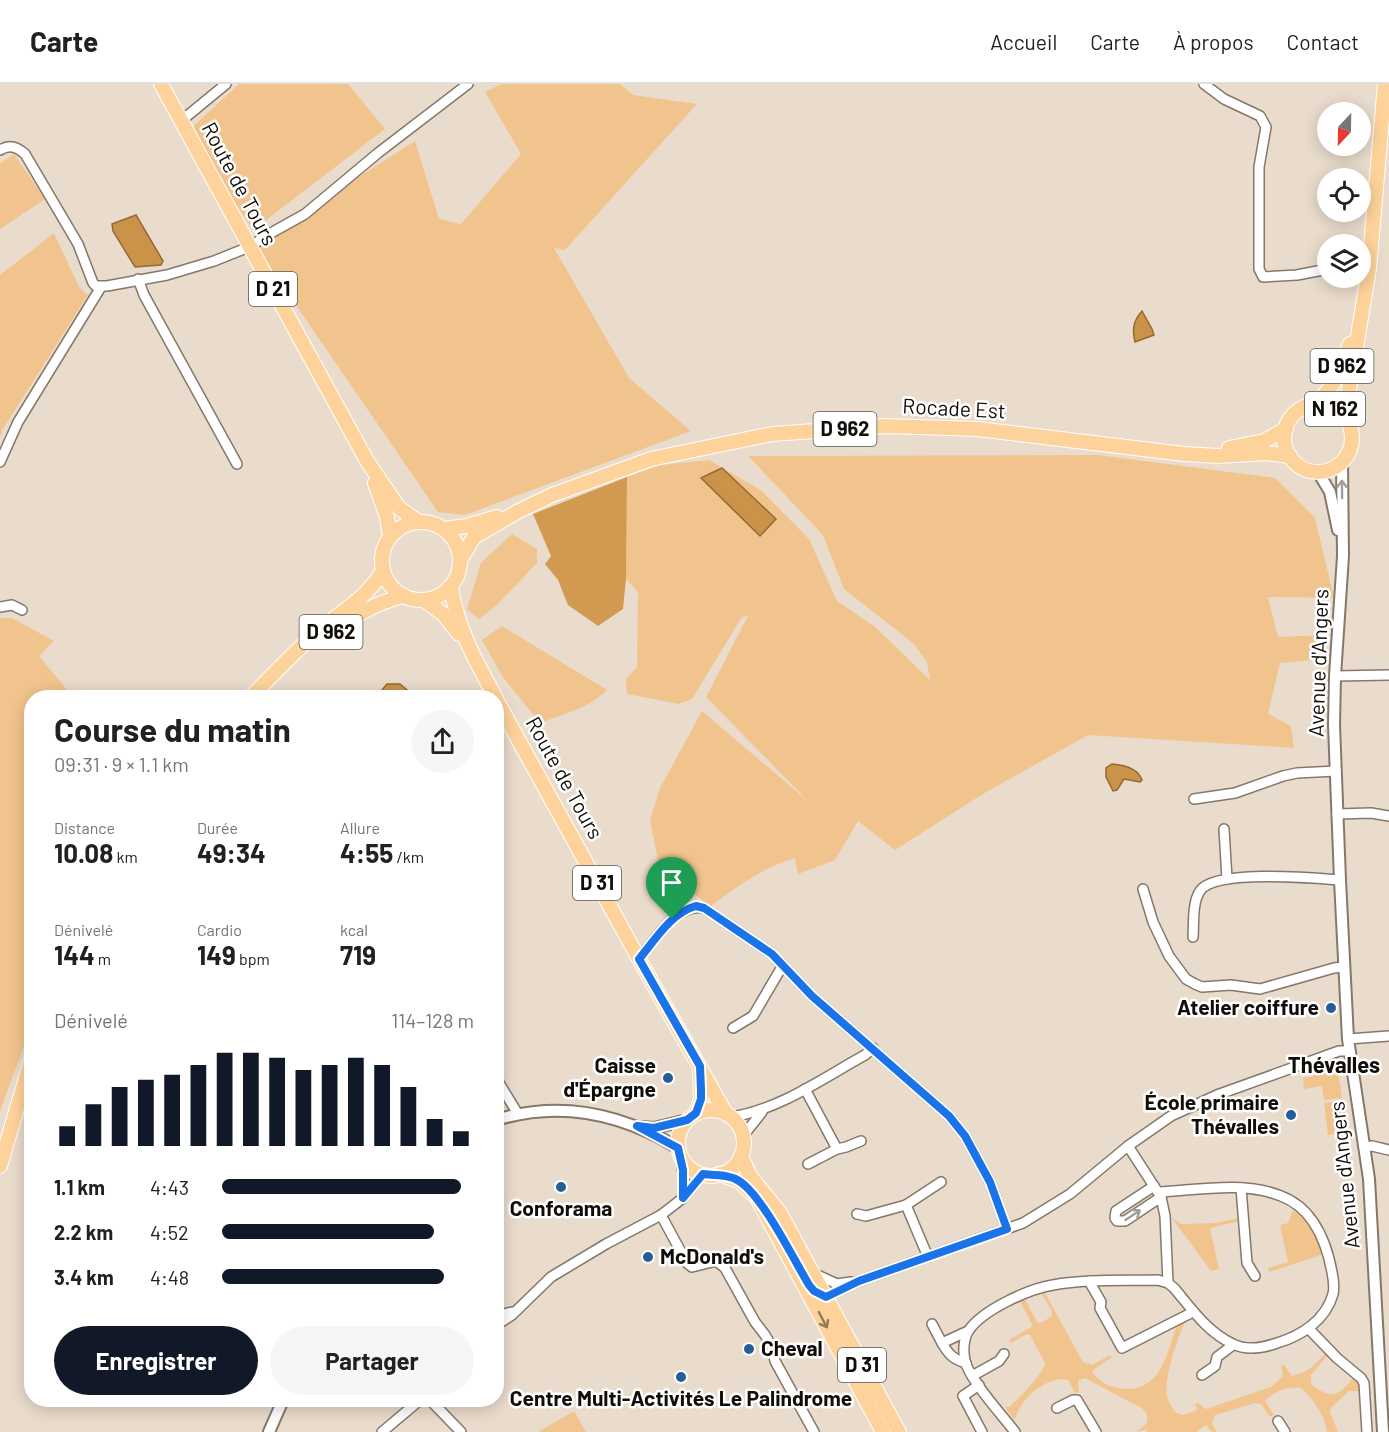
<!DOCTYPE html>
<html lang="fr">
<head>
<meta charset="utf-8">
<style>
	:root { --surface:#fff; --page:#f6f6f6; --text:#202124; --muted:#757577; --line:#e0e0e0; --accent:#111827 }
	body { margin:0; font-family:Barlow,sans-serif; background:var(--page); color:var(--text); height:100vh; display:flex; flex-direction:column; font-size:22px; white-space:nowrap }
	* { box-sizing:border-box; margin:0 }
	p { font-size:20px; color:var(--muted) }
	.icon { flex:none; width:33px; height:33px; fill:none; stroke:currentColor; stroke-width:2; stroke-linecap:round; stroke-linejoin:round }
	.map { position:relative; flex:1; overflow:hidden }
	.sheet { position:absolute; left:24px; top:606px; width:480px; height:717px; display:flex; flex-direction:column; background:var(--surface); border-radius:24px; box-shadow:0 3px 15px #0003 }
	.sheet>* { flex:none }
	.needle { width:39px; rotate:202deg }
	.fabs { position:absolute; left:1317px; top:18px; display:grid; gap:12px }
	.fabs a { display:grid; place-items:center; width:54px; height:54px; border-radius:50%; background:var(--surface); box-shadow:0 3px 15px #0003; font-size:30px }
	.pin { position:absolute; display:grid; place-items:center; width:51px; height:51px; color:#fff; margin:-62px -26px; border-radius:50% 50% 50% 0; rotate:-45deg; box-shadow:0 0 6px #0007 }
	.pin .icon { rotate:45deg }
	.round { display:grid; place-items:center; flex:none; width:63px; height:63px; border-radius:32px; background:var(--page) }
	.summary { display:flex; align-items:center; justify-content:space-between; height:102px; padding:0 30px }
	h1 { font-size:33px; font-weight:700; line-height:45px }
	.stats { display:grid; grid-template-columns:repeat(3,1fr); gap:9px; height:102px; padding:6px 30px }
	.stats div { display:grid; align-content:center }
	.stats b { font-size:26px; font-weight:700 }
	.stats small { font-size:16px; font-weight:400 }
	.stats p { font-size:16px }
	.chart { height:168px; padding:12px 30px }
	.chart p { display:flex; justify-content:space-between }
	.chart svg { width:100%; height:108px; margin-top:6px; stroke:var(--accent); stroke-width:6 }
	.primary-button { display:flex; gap:12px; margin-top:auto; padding:12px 30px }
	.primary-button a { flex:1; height:69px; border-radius:36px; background:var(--accent); color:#fff; font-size:24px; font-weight:700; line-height:69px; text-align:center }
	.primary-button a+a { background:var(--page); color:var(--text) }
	ul { padding:0 30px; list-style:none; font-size:20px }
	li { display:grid; grid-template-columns:96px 72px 1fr; align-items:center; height:45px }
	li i { height:15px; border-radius:8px; background:var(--accent) }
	header { display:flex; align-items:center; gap:36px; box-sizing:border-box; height:84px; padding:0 30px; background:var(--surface); border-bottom:2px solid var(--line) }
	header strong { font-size:28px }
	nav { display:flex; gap:33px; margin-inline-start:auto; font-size:21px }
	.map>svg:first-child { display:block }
</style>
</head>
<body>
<header>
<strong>Carte</strong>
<nav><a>Accueil</a><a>Carte</a><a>À propos</a><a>Contact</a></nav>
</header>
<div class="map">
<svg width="1389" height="1348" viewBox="0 0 1389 1348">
	<rect width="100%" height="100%" fill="#eadccc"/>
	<g fill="#f2c48d">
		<polygon points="239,0 348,0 385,45 253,146 187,48"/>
		<polygon points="501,0 620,0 633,11 697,20 565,166 554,164 629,294 691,347 465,431 438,428 254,160 415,57 439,135 461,140 521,70 485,8"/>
		<polygon points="14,70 45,115 0,145 0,79"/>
		<polygon points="54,149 79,203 88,211 3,345 0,353 0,191"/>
		<path d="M1098 371 1275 394 1315 434 1334 514 1268 513 1278 553 1327 551 1325 575 1280 579 1268 630 1291 642 1294 664 1088 651 983 710 895 766 858 737 835 776 798 790 795 774C762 784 738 802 711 822L660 787 650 736 660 704 702 627 808 717 706 613 748 532 742 533 692 615 679 620 627 610 626 595 637 583 638 508 626 495 627 393 661 381 709 376 762 407 809 455 837 517 874 542 930 596 927 578 914 560 844 505 823 451 748 372Z"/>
		<polygon points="512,450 537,465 537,479 497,521 479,535 467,525 481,479"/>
		<polygon points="0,534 12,534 54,557 39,572 73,613 32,614 31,943 0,1027"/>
		<path d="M502 542 607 606C589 624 564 630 540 639L502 592 482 556Z"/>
		<polygon points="1338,986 1342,1014 1324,1016 1322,1002 1304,1005 1303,994"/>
		<polygon points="1343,1016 1347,1048 1328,1051 1324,1019"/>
		<path d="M1293 1126C1309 1137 1318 1152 1324 1170L1269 1188 1268 1184 1288 1178 1280 1141 1288 1139Z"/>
		<polygon points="1172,1134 1181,1140 1215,1139 1239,1134 1240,1137 1210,1144 1219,1185 1211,1187"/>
		<path d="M1045 1209 1083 1278 1092 1281 1110 1271 1112 1273 1092 1287C1096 1296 1108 1302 1118 1304 1161 1311 1166 1271 1177 1241L1186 1237C1177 1253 1164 1295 1167 1312 1168 1318 1173 1324 1176 1329L1183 1331 1195 1327 1197 1324 1195 1320 1198 1319 1206 1325 1271 1303 1283 1292 1281 1282 1284 1281 1292 1292C1308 1288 1315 1281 1326 1269L1328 1271 1311 1291V1300C1333 1317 1338 1312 1354 1293L1359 1299V1307H1349L1331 1324 1330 1328 1338 1348H1327C1326 1333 1312 1314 1301 1304 1290 1302 1272 1308 1265 1317L1274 1331 1270 1333 1261 1320 1255 1319 1215 1331 1212 1339 1217 1348H1212L1206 1341 1196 1348H1148L1146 1346 1135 1348C1146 1342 1152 1336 1143 1325L1085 1294 1078 1297 1079 1308 1075 1309 1068 1296C1046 1291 1018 1317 1015 1337L1005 1323H1010C1019 1313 1043 1291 1045 1279L1030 1251 1027 1250 1011 1259 1009 1256 1033 1242 1020 1217 1025 1215 1037 1238 1040 1239 1051 1233 1052 1227 1042 1210Z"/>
		<polygon points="574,1327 586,1348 538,1348"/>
	</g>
	<polygon fill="#d29951" points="627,393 626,495 623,525 598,542 568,521 558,496 545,480 551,472 533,430"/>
	<g fill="#cb924a" stroke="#936a36" stroke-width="1.5">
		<polygon points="136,131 163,177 161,181 135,183 113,147 112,140"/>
		<path d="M1142 227 1152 245 1154 251 1135 258C1132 246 1133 237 1142 227Z"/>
		<polygon points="722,384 776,435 760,452 701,394"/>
		<polygon points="387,600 400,600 413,611 411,613 376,613"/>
		<path d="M1112 680C1124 681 1138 684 1142 696L1140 698 1124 695 1117 706 1113 707 1106 693V684Z"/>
	</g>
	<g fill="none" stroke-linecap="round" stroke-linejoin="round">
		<defs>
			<g id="minor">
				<polyline points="1204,0 1224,15 1260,32 1266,43 1259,83 1259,185 1263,193 1297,191 1328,185"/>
				<polyline points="181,37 226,0"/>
				<path d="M0 66C10 60 17 63 25 70L78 160 93 199 96 202H107L167 191 214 177 249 163 271 149 305 130 378 69 468 0"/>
				<polyline points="138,195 144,211 237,380"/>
				<polyline points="0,378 18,338 101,203"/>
				<polyline points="0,523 12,521 22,526"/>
				<polyline points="1335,592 1389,591"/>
				<polyline points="1194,715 1235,709 1283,692 1297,689 1336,687"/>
				<polyline points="1337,730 1371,729 1389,732"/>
				<polyline points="1224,745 1227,795"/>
				<polyline points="1143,805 1153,838 1169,872 1186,895 1195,900 1202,903 1231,901 1260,905 1334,884 1343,883"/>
				<path d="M1193 853C1194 839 1192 819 1200 807 1214 785 1314 794 1340 796"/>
				<path d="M639 875C655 856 676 819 704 824L772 870 812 912 949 1032 965 1052 990 1098 1007 1145"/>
				<polyline points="733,944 753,932 783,881"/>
				<polyline points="1348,955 1389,952"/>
				<polyline points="496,994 518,1030"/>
				<polyline points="805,1005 837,1065"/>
				<path d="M731 1033C779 1026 823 994 865 971L873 964"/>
				<polyline points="743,1052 762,1028"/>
				<polyline points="1128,1062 1161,1113 1165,1132 1168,1199"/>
				<polyline points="1364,1063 1372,1062 1389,1066"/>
				<polyline points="681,1073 684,1098 683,1114"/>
				<polyline points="808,1080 837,1065 846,1063 861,1057"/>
				<polyline points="1154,1102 1116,1127 1115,1134 1117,1137 1125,1137 1161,1113"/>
				<polyline points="1241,1104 1247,1179 1255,1192"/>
				<polyline points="906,1121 928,1173"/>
				<polyline points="857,1130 866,1132 906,1121 941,1098"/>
				<polyline points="661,1131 687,1179 692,1183 716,1177 725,1184 755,1238 765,1251 772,1263 775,1277 814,1348"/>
				<polyline points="813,1189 837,1200 851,1198"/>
				<polyline points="1089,1197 1101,1218 1100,1224 1122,1264 1193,1228"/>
				<polyline points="822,1212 826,1213 859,1197 1023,1139 1070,1110 1128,1062 1171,1032 1217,1011 1339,967 1350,967"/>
				<polyline points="496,1232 512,1228"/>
				<polyline points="498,1240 512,1231 551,1193 606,1160 661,1131 683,1114 703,1090"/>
				<polyline points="932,1240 942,1259"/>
				<polyline points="1309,1245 1337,1274 1361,1294 1364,1299 1367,1348"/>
				<path d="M966 1279C953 1275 949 1271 942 1259L968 1247"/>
				<polyline points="1202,1291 1215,1282 1217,1273 1233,1261"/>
				<polyline points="972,1292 999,1277 1004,1270"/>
				<polyline points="979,1301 963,1312 982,1348"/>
				<polyline points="430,1316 461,1348"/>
				<polyline points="1057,1324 1073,1316 1077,1316 1096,1348"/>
				<polyline points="1278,1337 1285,1348"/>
				<polyline points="382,1348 420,1316"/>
				<path d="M1015 1348C1002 1331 970 1296 965 1277 963 1266 963 1255 969 1246 983 1226 1028 1205 1053 1201 1087 1195 1123 1197 1158 1196L1168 1199 1174 1204C1191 1224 1208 1249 1233 1260 1247 1267 1263 1264 1277 1259 1301 1252 1326 1236 1333 1210 1335 1202 1333 1195 1332 1188 1326 1156 1313 1124 1281 1112 1244 1097 1198 1106 1159 1108"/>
			</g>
			<g id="tertiary">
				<polyline points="1342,379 1343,472 1335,592 1334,641 1340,796 1348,955 1369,1095 1383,1348"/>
				<polyline points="1318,388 1330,408 1338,446"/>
				<path d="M496 1036C561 1016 622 1030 678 1064"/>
				<polyline points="643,1043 654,1044 687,1036"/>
				<polyline points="269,1348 283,1316"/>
			</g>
			<g id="primary">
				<polyline points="161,0 367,377 399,424 419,438"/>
				<polyline points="1317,320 1333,300 1350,260"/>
				<circle cx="1318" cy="354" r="34"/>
				<polyline points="1347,335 1349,306 1369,185 1385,0"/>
				<polyline points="1229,364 1264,357 1286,345"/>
				<polyline points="375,399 387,433 390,453"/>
				<circle cx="421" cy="477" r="39"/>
				<polyline points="444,445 467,442 497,433"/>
				<polyline points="460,476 474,453 517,428 552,411 651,375 772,350 886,342 978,345 1184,370 1217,372 1266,369 1290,372"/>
				<path d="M451 503C457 544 476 578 496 614"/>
				<polyline points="424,516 443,530 459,550"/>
				<path d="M325 553C350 535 373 519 404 512"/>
				<path d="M250 614C272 592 293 569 316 549 340 528 366 515 383 487"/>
				<polyline points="496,615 639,875 726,1030"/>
				<circle cx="711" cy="1059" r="33"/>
				<polyline points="696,1029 701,1015 700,987"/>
				<polyline points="741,1072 750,1092 780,1129 899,1348"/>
				<polyline points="0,1082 32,973"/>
				<polyline points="719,1090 739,1097 757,1114 883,1348"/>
			</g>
		</defs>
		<use href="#minor" stroke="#84786a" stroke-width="12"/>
		<use href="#tertiary" stroke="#84786a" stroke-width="14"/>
		<use href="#primary" stroke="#fff" stroke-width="16"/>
		<use href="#minor" stroke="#fff" stroke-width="9"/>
		<use href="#tertiary" stroke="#fff" stroke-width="10"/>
		<use href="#primary" stroke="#fed39b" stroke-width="14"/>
	</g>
	<defs><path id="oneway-shaft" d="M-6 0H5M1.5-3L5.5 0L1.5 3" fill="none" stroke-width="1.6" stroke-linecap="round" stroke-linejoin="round" transform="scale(1.5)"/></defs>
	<g stroke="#a09e9c">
		<use href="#oneway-shaft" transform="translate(1342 405) rotate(-91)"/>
		<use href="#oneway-shaft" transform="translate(1133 1131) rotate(-34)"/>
	</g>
	<use stroke="#937a59" href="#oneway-shaft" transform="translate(823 1236) rotate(62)"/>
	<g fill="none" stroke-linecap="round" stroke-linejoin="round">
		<defs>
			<path id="route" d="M696 822 704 824 772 870 812 912 949 1032 965 1052 990 1098 1007 1145 859 1197 826 1213 814 1207 809 1201C794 1176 762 1111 739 1097 728 1090 716 1092 703 1090L683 1114V1086L678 1064 637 1042 654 1044 687 1036 696 1029 701 1015V1006L700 982 639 875C655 856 671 829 696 822Z"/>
		</defs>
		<use href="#route" stroke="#fff" stroke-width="12"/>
		<use href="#route" stroke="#1a73e8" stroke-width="8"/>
	</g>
	<g fill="#255e96" stroke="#fff" stroke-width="2">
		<circle cx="1331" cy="924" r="6"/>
		<circle cx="668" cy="994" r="6"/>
		<circle cx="1291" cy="1031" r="6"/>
		<circle cx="561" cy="1103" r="6"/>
		<circle cx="648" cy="1173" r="6"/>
		<circle cx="749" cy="1265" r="6"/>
		<circle cx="681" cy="1293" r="6"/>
	</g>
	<g text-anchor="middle" stroke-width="5" stroke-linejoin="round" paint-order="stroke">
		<g fill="#fff" stroke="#585652" stroke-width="1.5">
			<rect x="249" y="188" width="48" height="34" rx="4.5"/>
			<rect x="1310.5" y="265" width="63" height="34" rx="4.5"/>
			<rect x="1305" y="308" width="60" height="34" rx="4.5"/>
			<rect x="813.5" y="328" width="63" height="34" rx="4.5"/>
			<rect x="299.5" y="531" width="63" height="34" rx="4.5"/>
			<rect x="573" y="782" width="48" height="34" rx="4.5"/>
			<rect x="838" y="1264" width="48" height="34" rx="4.5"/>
		</g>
		<g font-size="20" font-weight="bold" fill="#110d08">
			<text x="273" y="212">D 21</text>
			<text x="1342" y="289">D 962</text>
			<text x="1335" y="332">N 162</text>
			<text x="845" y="352">D 962</text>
			<text x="331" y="555">D 962</text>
			<text x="597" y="806">D 31</text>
			<text x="862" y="1288">D 31</text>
		</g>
		<g font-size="21" fill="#110d08" stroke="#fff">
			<text transform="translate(239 100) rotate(62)" y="7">Route de Tours</text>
			<text transform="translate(954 325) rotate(3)" y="7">Rocade Est</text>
			<text transform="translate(1319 579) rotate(-88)" y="7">Avenue d'Angers</text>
			<text transform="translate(564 694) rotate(61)" y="7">Route de Tours</text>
			<text transform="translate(1345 1091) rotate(-96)" y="7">Avenue d'Angers</text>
		</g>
		<g font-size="21" font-weight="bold" fill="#110d08" stroke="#fff" text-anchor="end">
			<text x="1319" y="931">Atelier coiffure</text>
			<text x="656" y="989">Caisse<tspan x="656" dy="24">d'Épargne</tspan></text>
			<text x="1279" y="1026">École primaire<tspan x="1279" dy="24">Thévalles</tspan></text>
			<text x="561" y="1132" text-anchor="middle">Conforama</text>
			<text x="660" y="1180" text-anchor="start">McDonald's</text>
			<text x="761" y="1272" text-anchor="start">Cheval</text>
			<text x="681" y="1322" text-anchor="middle">Centre Multi-Activités Le Palindrome</text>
		</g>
		<g font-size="22" font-weight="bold" fill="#110d08" stroke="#fff">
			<text x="1334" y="989">Thévalles</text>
		</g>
	</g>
</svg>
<div class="fabs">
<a><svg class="needle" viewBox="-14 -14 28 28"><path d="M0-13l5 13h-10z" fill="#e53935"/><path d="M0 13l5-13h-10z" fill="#757577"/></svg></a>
<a><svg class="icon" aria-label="locate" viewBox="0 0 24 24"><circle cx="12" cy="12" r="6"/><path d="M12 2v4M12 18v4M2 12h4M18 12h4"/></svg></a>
<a><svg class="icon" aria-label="layers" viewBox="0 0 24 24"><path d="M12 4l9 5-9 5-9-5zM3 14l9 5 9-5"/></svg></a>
</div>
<div class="pin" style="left:672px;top:835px;background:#1e9e55"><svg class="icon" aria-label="arrive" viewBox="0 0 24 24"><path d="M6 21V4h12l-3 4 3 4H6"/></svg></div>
<section class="sheet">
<div class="summary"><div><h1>Course du matin</h1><p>09:31 · 9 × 1.1 km</p></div><a class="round"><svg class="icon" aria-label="share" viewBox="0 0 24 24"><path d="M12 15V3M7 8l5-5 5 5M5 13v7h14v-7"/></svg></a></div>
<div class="stats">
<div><p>Distance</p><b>10.08<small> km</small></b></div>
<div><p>Durée</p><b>49:34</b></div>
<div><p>Allure</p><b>4:55<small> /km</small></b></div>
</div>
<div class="stats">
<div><p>Dénivelé</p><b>144<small> m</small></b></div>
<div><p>Cardio</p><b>149<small> bpm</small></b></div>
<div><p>kcal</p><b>719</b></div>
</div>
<div class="chart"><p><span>Dénivelé</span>114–128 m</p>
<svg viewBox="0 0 160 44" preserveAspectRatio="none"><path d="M5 44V36M15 44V27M25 44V20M35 44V17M45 44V15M55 44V11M65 44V6M75 44V6M85 44V8M95 44V13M105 44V11M115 44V8M125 44V11M135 44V20M145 44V33M155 44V38"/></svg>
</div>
<ul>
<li><b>1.1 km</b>4:43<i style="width:95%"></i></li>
<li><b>2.2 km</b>4:52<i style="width:84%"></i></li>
<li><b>3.4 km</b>4:48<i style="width:88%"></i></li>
</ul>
<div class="primary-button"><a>Enregistrer</a><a>Partager</a></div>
</section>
</div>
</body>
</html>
